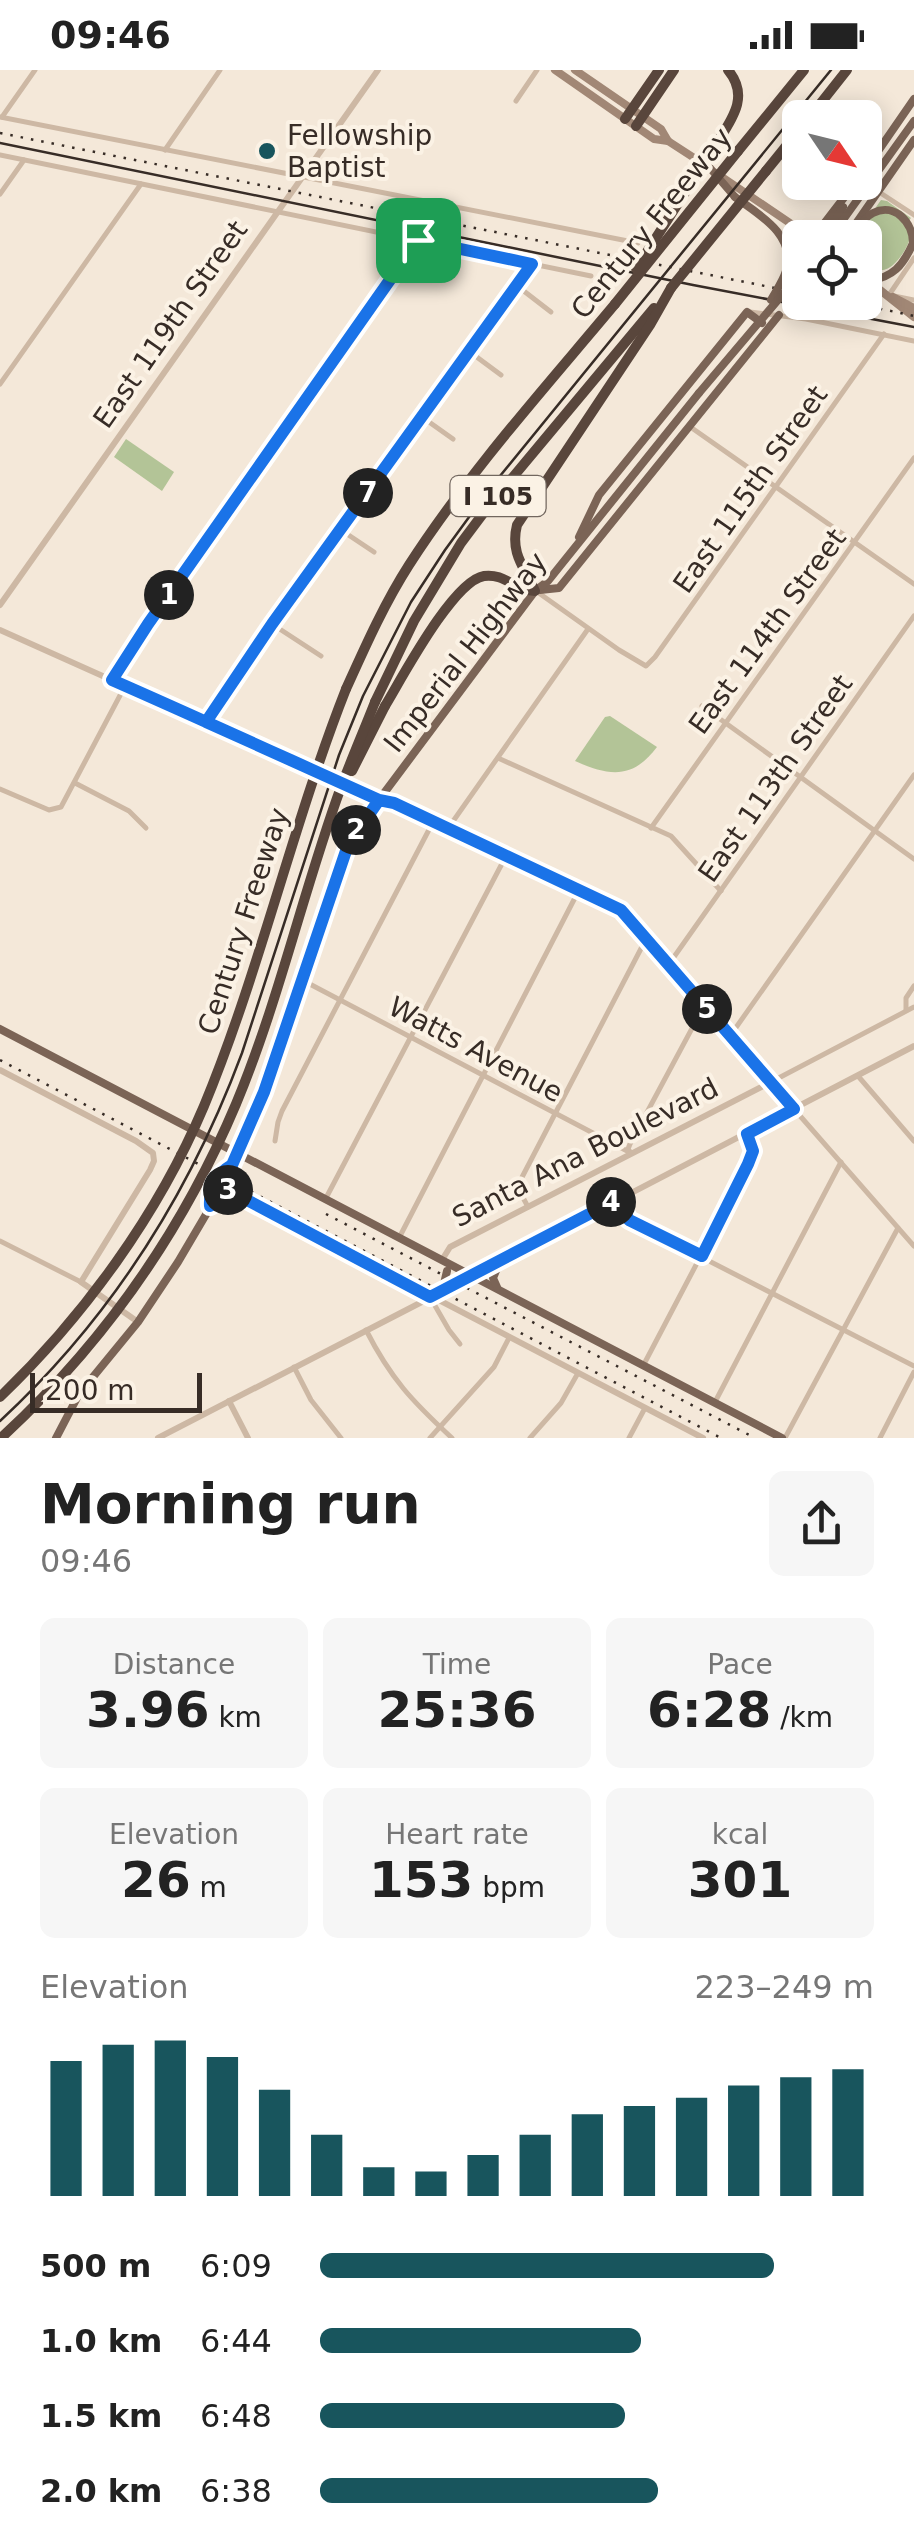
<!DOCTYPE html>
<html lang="en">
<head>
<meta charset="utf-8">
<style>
	:root { --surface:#fff; --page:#f6f6f6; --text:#222; --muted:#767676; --accent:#18555d }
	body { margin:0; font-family:"DejaVu Sans",sans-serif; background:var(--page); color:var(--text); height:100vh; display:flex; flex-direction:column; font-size:38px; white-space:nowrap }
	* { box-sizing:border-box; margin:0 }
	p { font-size:32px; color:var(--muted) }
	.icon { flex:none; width:55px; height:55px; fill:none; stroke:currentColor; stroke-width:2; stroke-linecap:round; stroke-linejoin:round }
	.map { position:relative; height:1368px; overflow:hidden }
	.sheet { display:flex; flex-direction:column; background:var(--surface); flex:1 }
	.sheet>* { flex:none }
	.needle { width:65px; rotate:125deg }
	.controls { position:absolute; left:782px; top:30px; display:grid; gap:20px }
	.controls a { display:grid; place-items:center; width:100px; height:100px; border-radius:15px; background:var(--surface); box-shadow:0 5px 25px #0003; font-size:50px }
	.scale { position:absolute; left:30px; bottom:25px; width:172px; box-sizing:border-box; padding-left:10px; border:5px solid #372c26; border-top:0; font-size:28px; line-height:35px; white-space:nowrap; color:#372c26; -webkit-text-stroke:8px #fbf2e5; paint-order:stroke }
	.pin { position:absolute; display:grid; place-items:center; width:85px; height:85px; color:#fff; margin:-42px; border-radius:20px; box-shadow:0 5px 15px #0006 }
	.km { position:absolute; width:50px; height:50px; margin:-25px; border-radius:50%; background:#222; color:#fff; font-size:28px; line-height:50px; text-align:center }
	.round { display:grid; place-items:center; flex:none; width:105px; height:105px; border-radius:15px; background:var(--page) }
	.summary { display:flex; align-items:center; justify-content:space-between; height:170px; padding:0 40px }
	h1 { font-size:55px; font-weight:800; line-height:75px }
	.figures { display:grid; grid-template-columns:repeat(3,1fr); gap:15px; height:170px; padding:10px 40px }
	.figures div { display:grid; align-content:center; border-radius:15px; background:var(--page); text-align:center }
	.figures b { font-size:50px; font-weight:800 }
	.figures small { font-size:28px; font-weight:400 }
	.figures p { font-size:28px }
	.chart { height:280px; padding:20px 40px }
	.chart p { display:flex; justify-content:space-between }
	.chart svg { width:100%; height:180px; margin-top:10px; stroke:var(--accent); stroke-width:6 }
	ul { padding:0 40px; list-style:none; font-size:32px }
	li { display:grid; grid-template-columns:160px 120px 1fr; align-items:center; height:75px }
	li i { height:25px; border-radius:12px; background:var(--accent) }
	.status { display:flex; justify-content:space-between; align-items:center; height:70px; padding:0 50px; background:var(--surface); direction:ltr }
	.status svg { height:28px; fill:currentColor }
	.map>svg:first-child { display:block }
</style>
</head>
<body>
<div class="status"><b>09:46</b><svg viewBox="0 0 49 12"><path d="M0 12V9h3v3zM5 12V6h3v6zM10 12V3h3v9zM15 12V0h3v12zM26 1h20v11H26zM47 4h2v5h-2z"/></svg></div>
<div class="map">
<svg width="914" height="1368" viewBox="0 0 914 1368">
	<rect width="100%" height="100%" fill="#f4e8d9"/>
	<g fill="#b3c497">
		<path d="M881 130 887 131 911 148 906 154C909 161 911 163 909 171 906 181 892 202 880 200 875 200 869 195 865 192V168H854Z"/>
		<polygon points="126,369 174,402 162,421 114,387"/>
		<path d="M610 646 657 677C632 710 609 706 575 691L605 647Z"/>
	</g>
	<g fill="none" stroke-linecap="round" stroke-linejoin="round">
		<g stroke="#cdb8a4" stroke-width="5">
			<polyline points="516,31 537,0"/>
			<polyline points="0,47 638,173"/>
			<polyline points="2,47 35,0"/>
			<polyline points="165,80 220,0"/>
			<polyline points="0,85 591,206"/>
			<polyline points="879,122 914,145"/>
			<polyline points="0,124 24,90"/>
			<polyline points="914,188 889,225 914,230"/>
			<polyline points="516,215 551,242"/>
			<polyline points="750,242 806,249 914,271"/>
			<polyline points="470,282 501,305"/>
			<polyline points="0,314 141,114"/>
			<polyline points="422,347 453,369"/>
			<polyline points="689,356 914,514"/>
			<polyline points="341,460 374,482"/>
			<polyline points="536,521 619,580 646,596 655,587 884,264"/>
			<polyline points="272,554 321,586"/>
			<polyline points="111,610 148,554 418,170"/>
			<polyline points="702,636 914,789"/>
			<polyline points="206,652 272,554 531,194"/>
			<polyline points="498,688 671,766 721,821"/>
			<polyline points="75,713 129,741 146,758"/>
			<polyline points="0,719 49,740 61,737 125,616"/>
			<polyline points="379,730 394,733 621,840 771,1012 914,937"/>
			<polyline points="449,757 588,559"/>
			<polyline points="651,758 914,388"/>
			<polyline points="669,894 914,546"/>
			<polyline points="304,911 631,1083 628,1079 630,1074 704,936"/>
			<polyline points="906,940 906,928 914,916"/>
			<polyline points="730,966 914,705"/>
			<polyline points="858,1006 914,1071"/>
			<polyline points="794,1039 914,1176"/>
			<polyline points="275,1071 278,1052 282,1041 433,752"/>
			<polyline points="326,1128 506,786"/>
			<polyline points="619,1131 629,1150 914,1296"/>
			<polyline points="528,1137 519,1120 519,1113 646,869"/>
			<polyline points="399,1168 579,820"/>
			<polyline points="0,1171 81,1212"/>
			<polyline points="430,1227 449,1260 460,1274"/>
			<path d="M366 1260C391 1309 412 1331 452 1368"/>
			<polyline points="643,1296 749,1094 753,1081 747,1065"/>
			<polyline points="294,1297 311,1330 341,1368"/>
			<polyline points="715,1332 841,1092"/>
			<polyline points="430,1368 494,1297 509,1268"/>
			<polyline points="530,1368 561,1333 578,1303"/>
			<polyline points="629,1368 645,1338"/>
			<polyline points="785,1368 898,1158"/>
			<polyline points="880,1368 914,1302"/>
		</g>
		<g stroke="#cdb8a4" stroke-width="6">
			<polyline points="0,535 378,0"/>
			<polyline points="0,560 379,730"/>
			<polyline points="0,1000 136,1071 153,1083 154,1091 150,1100 81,1212 138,1252"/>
			<polyline points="228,1120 703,1368"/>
			<polyline points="442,1190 450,1177 771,1012 794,1039"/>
			<polyline points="462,1211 914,976"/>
			<polyline points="229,1331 248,1368"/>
			<polyline points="158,1368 447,1219"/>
		</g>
		<g stroke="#a18775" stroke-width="8">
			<polyline points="555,0 654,69 668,71"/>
			<polyline points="575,0 661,59 668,71 705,95"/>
			<polyline points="716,103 812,168"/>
			<polyline points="865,208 914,247"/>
			<polyline points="893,227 914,238"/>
		</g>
		<g stroke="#7b6456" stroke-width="8">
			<polyline points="710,98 735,127"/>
			<polyline points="865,100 914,29"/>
			<polyline points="857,152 914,70"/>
			<polyline points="813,168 856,112"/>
			<polyline points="825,168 843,137"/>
			<polyline points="830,168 914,51"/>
			<path d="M848 168C855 160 863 148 873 143 895 132 913 153 913 173 903 196 893 207 869 211"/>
			<polyline points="579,467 599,425 747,242 762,253"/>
			<polyline points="540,520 559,518 779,245"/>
			<polyline points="0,959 782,1368"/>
			<path d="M211 1136C209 1118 217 1104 232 1095"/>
			<polyline points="497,1217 493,1208 498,1196 505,1188"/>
			<path d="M56 1368 79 1324 138 1252 178 1192 211 1136 222 1130 234 1108 232 1095C264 1031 287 960 308 892 321 849 333 801 355 762L535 521 548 511 699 323"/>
		</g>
		<g stroke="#59463c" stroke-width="10">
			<polyline points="809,48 847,0"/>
			<polyline points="625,49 659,0"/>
			<polyline points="636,56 674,0"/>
			<path d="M720 68C735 45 748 24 728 0"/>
			<polyline points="738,81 804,0"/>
			<polyline points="766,101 800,59"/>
			<path d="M346 619C365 577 384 534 409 495 469 402 544 319 615 234"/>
			<polyline points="375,632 414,551 461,473 488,437 654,238"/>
			<path d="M385 636C402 608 453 511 484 506 505 503 515 521 535 521 524 497 510 483 517 455L650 255 671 218"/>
		</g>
		<g stroke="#372c26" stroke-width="2.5">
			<polyline points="0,73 693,215 914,257"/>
			<path d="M0 1351C110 1249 190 1123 242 983L339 685 363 626 411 532 445 480 491 417 831 0"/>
		</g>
		<g stroke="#372c26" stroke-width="2.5" stroke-dasharray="2.5 8" stroke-linecap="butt">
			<polyline points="0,63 800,223"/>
			<polyline points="849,232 914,246"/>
			<polyline points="0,990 721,1368"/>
			<polyline points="326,1144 441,1204"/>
			<polyline points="467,1218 755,1368"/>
		</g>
		<polyline stroke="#cdb8a4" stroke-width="6" points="448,1218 462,1211"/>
		<g stroke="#7b6456" stroke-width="8">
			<path d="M735 127C758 144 797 165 786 201 783 211 776 221 771 230"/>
			<polyline points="699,323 800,204"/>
			<polyline points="443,1218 447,1201"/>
		</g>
		<g stroke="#59463c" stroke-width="10">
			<polyline points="636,199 720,68"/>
			<polyline points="671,218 766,101"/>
			<polyline points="615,234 738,81"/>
			<polyline points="352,701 385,636"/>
			<path d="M0 1327C84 1246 158 1145 204 1036 260 901 292 756 346 619"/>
			<path d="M1 1368C103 1274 182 1162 236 1034 279 931 303 821 341 717 352 688 364 660 375 632"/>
		</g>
	</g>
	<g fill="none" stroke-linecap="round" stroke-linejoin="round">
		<defs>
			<path id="route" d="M418 170 148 554 112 610C201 649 290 690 379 730L348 775 264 1022 232 1095C217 1104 209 1118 210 1136L222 1130 228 1120 430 1227 618 1129 629 1150 702 1186 748 1094 753 1081 747 1064 794 1039 621 840 394 733 379 730 206 652 272 554 532 194 418 170"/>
		</defs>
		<use href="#route" stroke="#fff" stroke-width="20"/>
		<use href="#route" stroke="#1a73e8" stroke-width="12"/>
	</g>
	<circle fill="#18555d" stroke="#fbf2e5" stroke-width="4" cx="267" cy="81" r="10"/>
	<g text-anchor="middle" stroke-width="8" stroke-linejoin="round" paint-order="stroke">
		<rect fill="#fbf2e5" stroke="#72675f" stroke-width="2.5" x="450.5" y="406" width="95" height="40" rx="8"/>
		<g font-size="25" font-weight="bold" fill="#372c26">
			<text x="498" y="435">I 105</text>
		</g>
		<g font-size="28" fill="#372c26" stroke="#fbf2e5" text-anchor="start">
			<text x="287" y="75">Fellowship<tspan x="287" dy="32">Baptist</tspan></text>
		</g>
		<g font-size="28" fill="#372c26" stroke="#fbf2e5">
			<text transform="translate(651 153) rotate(-51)" y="10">Century Freeway</text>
			<text transform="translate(170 254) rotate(-55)" y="10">East 119th Street</text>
			<text transform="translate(750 419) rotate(-55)" y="10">East 115th Street</text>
			<text transform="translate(767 561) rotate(-54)" y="10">East 114th Street</text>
			<text transform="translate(465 582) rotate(-52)" y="10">Imperial Highway</text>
			<text transform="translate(775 708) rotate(-55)" y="10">East 113th Street</text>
			<text transform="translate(243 851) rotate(-72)" y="10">Century Freeway</text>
			<text transform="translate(476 979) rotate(28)" y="10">Watts Avenue</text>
			<text transform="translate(585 1082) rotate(-27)" y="10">Santa Ana Boulevard</text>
		</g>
	</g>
</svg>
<div class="controls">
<a><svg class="needle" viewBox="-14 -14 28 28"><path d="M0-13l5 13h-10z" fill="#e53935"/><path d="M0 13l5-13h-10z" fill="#767676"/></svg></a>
<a><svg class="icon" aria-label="locate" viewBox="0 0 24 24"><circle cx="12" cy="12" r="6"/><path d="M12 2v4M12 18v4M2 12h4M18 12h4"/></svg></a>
</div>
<div class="scale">200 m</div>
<div class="pin" style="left:418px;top:170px;background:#1e9e55"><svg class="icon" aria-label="arrive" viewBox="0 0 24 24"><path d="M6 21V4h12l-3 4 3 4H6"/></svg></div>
<b class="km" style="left:169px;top:525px">1</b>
<b class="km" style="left:356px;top:760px">2</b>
<b class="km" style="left:228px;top:1120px">3</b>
<b class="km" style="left:611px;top:1132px">4</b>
<b class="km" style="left:707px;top:939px">5</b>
<b class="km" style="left:368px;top:423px">7</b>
</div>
<section class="sheet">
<div class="summary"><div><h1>Morning run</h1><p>09:46</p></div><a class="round"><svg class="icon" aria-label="share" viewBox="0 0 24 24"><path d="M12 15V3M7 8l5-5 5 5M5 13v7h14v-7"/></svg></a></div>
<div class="figures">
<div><p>Distance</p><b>3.96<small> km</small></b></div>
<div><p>Time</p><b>25:36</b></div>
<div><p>Pace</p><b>6:28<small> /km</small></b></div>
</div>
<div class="figures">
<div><p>Elevation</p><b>26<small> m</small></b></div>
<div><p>Heart rate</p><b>153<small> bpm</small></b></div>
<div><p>kcal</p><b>301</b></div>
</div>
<div class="chart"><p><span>Elevation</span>223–249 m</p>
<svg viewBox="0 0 160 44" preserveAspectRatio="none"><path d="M5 44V11M15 44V7M25 44V6M35 44V10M45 44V18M55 44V29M65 44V37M75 44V38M85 44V34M95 44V29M105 44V24M115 44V22M125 44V20M135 44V17M145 44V15M155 44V13"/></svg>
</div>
<ul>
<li><b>500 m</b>6:09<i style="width:82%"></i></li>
<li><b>1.0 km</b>6:44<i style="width:58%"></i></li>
<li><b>1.5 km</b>6:48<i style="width:55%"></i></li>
<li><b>2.0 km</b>6:38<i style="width:61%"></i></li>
</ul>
</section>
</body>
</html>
